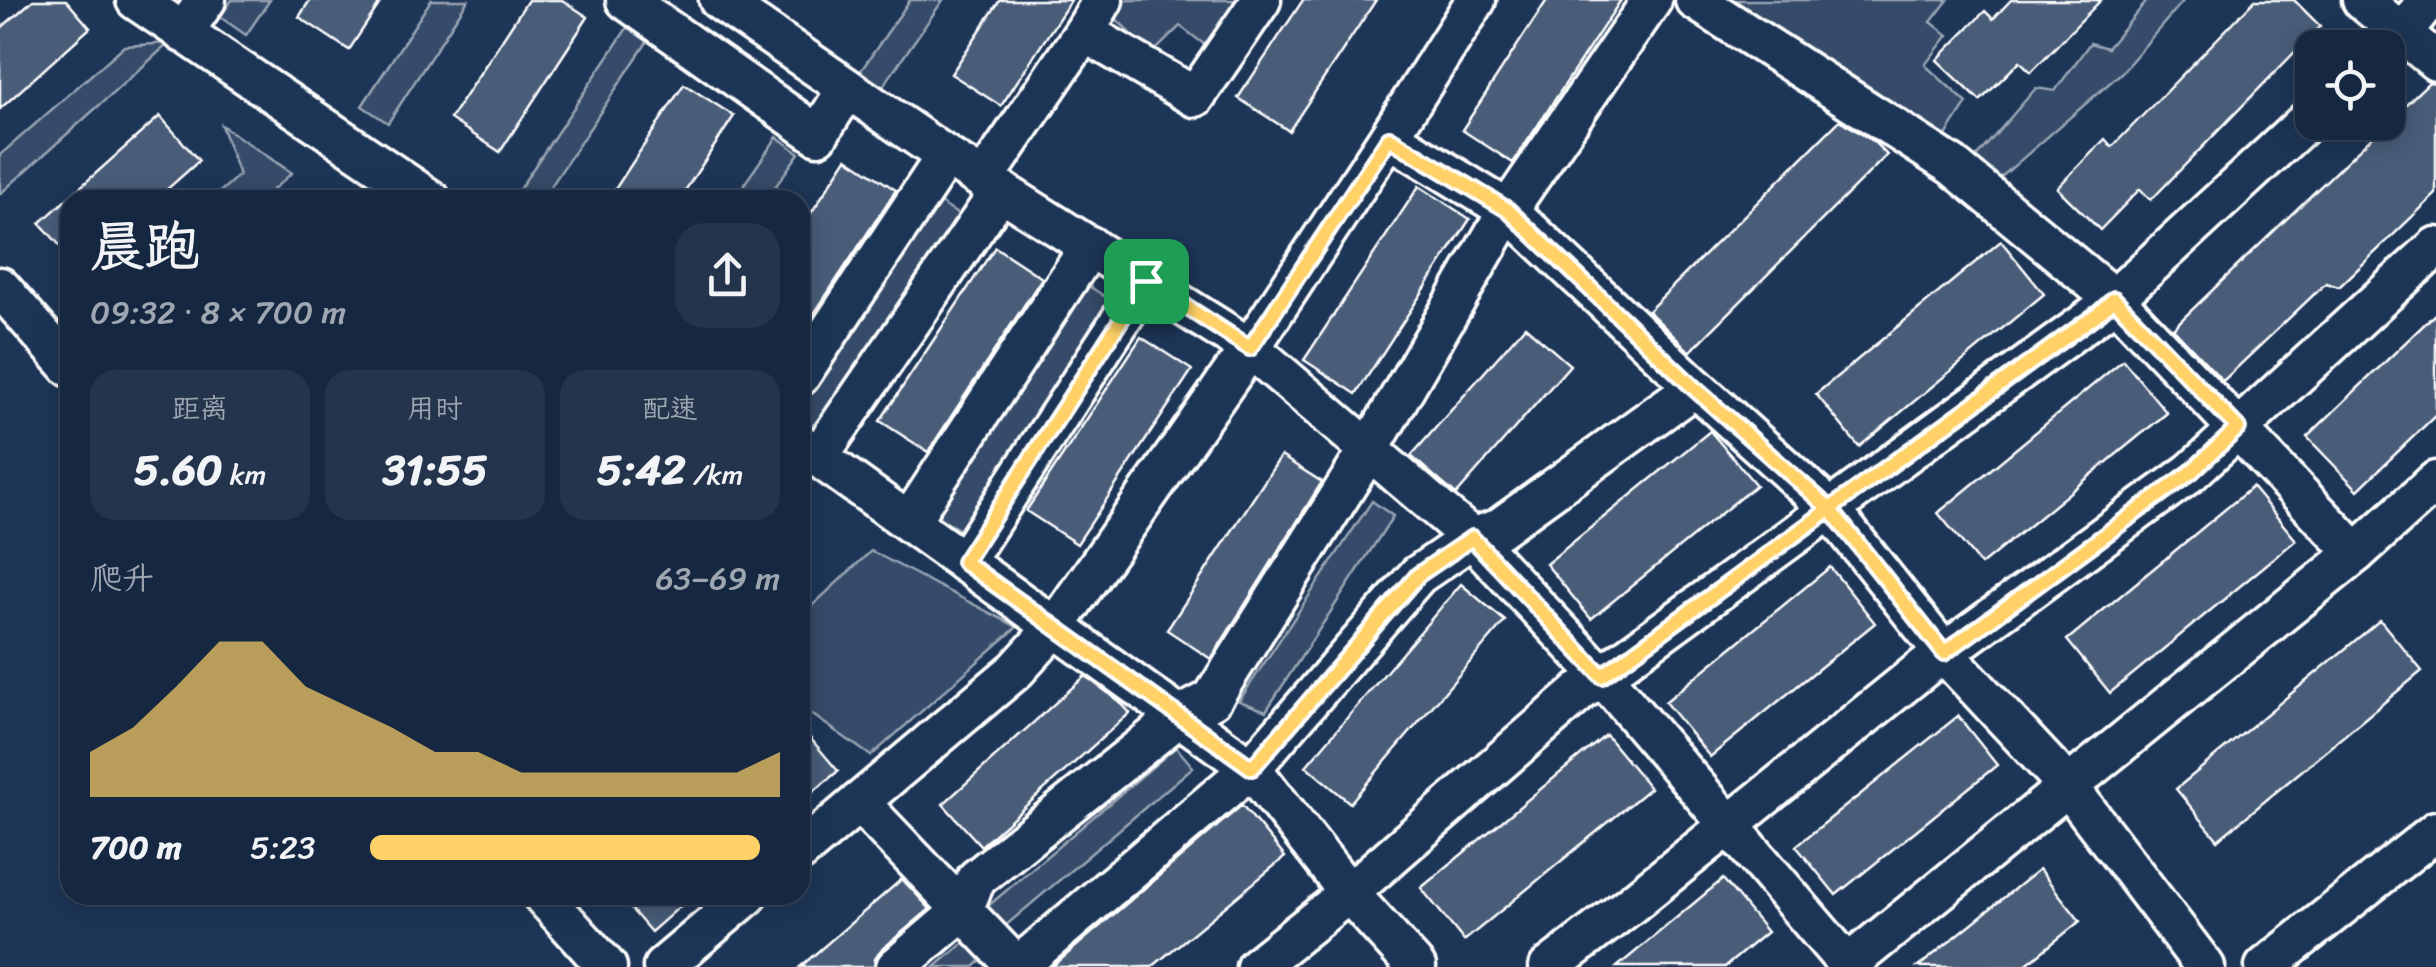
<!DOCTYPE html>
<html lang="zh">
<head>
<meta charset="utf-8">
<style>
	:root { --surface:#162841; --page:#23344c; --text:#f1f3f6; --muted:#9ea6b1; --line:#35445a; --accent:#ffd166 }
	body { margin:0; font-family:Sriracha,"LXGW WenKai TC",sans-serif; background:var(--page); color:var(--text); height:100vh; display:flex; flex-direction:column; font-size:38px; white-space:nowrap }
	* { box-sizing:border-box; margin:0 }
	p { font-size:32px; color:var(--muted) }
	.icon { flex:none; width:55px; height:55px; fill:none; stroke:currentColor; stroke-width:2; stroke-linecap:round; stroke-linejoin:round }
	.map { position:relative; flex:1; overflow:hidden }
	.side { position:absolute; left:60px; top:190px; width:750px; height:715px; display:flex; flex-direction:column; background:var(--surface); border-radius:30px; box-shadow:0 5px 25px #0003,0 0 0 2px var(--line) }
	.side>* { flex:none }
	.buttons { position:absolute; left:2295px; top:30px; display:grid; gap:20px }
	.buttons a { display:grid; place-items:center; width:110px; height:110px; border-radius:20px; background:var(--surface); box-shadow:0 5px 25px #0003,0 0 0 2px var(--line); font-size:50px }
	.pin { position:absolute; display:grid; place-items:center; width:85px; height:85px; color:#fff; margin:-42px; border-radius:20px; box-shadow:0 5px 15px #0006 }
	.round { display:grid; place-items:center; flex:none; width:105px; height:105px; border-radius:30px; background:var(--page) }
	.head { display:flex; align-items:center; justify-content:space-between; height:170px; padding:0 30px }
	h1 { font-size:55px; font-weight:800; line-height:75px }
	.figures { display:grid; grid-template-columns:repeat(3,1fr); gap:15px; height:170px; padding:10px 30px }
	.figures div { display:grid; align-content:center; border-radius:25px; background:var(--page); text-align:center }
	.figures b { font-size:42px; font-weight:800 }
	.figures small { font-size:28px; font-weight:400 }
	.figures p { font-size:28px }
	.chart { height:280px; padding:20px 30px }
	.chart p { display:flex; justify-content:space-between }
	.chart svg { width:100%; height:180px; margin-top:10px; fill:var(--accent); opacity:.7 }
	ul { padding:0 30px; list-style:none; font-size:32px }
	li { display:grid; grid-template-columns:160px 120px 1fr; align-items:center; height:75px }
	li i { height:25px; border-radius:12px; background:var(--accent) }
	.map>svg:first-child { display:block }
</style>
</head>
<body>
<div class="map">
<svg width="2436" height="967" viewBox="0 0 2436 967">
	<rect width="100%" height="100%" fill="#1d3557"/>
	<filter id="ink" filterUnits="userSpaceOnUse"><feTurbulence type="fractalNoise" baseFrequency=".01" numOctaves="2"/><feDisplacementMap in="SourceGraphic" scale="20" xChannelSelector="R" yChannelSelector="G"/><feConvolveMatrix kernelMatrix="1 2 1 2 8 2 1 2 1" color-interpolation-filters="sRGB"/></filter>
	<g filter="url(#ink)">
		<g fill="#364b69" stroke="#9aa5b4" stroke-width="2.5">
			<polygon points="232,0 270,0 246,35 220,17"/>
			<polygon points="431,0 468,0 388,123 362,106"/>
			<polygon points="910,0 943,0 882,88 860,72"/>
			<polygon points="1118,0 1237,0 1209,48 1180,26 1152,54 1110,13"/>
			<polygon points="1729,0 1948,0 1931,22 1948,35 1925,65 1967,103 1945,137"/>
			<polygon points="2148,0 2184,0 2121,73 1999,179 1972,162 2036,88 2055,91 2090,43 2107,48"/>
			<polygon points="629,25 649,39 542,200 512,200"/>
			<polygon points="169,43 0,194 0,155 124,46"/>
			<polygon points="221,125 292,173 261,200 211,200 239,175"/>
			<polygon points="777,137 799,153 766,200 733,200"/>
			<polygon points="937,201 959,215 818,428 800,416 800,409"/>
			<polygon points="1089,286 1116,304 963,532 936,515"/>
			<polygon points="1372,501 1393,516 1266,711 1239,701"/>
			<polygon points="871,551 1017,627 871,756 800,706 800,617"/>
			<polygon points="1176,747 1193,767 998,932 981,912"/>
			<polygon points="967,940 983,959 974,967 935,967"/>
		</g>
		<g fill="#4a5d79" stroke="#fff" stroke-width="2.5">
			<polygon points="33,0 66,0 90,28 0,109 0,29"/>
			<polygon points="310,0 382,0 349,50 299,17"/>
			<polygon points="528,0 562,0 588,17 500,152 450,119"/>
			<polygon points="1000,0 1071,0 1001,106 951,74"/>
			<polygon points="1303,0 1376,0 1289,131 1238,98"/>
			<polygon points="1547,0 1621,0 1513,163 1462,130"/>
			<polygon points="2011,0 2101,0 2031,72 2020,61 1980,101 1937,60 1985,11 1993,19"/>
			<polygon points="2255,0 2294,0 2320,26 2151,200 2140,189 2100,230 2057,188 2105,139 2112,147"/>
			<polygon points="2429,82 2436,83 2436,194 2339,287 2326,283 2223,381 2173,328"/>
			<polygon points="684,84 734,116 679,200 608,200"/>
			<polygon points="160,116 199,161 155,200 70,200 70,257 40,223"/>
			<polygon points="1840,120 1874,142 1887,155 1690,352 1648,311"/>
			<polygon points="847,158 896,190 800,335 800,230"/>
			<polygon points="1419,186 1470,219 1356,394 1304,360"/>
			<polygon points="2001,241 2044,294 1859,447 1816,394"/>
			<polygon points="995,247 1042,278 928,452 880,421"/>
			<polygon points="2436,313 2436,415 2358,490 2307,437"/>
			<polygon points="1525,326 1570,365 1456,495 1411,456"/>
			<polygon points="1141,337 1192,370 1077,544 1026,511"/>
			<polygon points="2123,360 2167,413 1981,565 1938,513"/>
			<polygon points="1710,431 1756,485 1591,619 1546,564"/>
			<polygon points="1281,456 1322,482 1211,659 1167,630"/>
			<polygon points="2252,487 2296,540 2110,693 2067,640"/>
			<polygon points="1830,567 1875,623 1710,757 1665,702"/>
			<polygon points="1461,584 1505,621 1350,803 1306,766"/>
			<polygon points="2380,620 2422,671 2218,840 2176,789"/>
			<polygon points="1085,676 1119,701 1130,713 981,846 943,804"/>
			<polygon points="1958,716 1997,765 1836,895 1796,846"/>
			<polygon points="800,726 838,771 800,803"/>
			<polygon points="1606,735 1650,788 1464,941 1421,888"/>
			<polygon points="1242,805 1285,857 1152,967 1052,967"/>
			<polygon points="2039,869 2080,921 2023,967 1918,967"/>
			<polygon points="902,879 930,909 881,950 875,959 874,967 800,967"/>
			<polygon points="1723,879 1767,932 1725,967 1617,967"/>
			<polygon points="619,895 693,895 651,932"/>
		</g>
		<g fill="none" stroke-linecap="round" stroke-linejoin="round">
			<defs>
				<g id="minor">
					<polyline points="136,0 431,200"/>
					<polyline points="626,0 818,135 847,89"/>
					<polyline points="719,0 946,156 1250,348 1472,538 1602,676 1848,965"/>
					<polyline points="1695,0 1953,166 2114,299 2356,553"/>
					<polyline points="2362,0 2436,61"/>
					<polyline points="1084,32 1195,97 1261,0"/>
					<polyline points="183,33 206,0"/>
					<polyline points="2386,48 2402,33 2428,0"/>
					<polyline points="1389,137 1508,210 1695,387"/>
					<polyline points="984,179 1084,32 1103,0"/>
					<polyline points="0,287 70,367"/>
					<polyline points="800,376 946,156"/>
					<polyline points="800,444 1251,768 1349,893 1416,967"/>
					<polyline points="818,457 1001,190"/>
					<polyline points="909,522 1090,246"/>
					<polyline points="964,562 1146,281"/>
					<polyline points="859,802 1017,967"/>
					<polyline points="800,852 1016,670 1055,627 1250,348 1389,137 1476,0"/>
					<polyline points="542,895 607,967"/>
					<polyline points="663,967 748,895"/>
					<polyline points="896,967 963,910 976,879 1180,716 1212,699 1369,450 1508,210 1652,0"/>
					<polyline points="1017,967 1251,768 1418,575 1472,538 1498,529 1695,387 1830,509 1944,653 2068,786 2205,967"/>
					<polyline points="1256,967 1349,893 1581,691 2100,312 2312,116"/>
					<polyline points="1549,967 1630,905 1926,666 2191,472 2436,247"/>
					<polyline points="1845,967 2356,553 2436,481"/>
					<polyline points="2265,967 2436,831"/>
				</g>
			</defs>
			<use href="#minor" stroke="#fff" stroke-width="45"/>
			<use href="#minor" stroke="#1d3557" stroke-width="38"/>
		</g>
	</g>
	<g fill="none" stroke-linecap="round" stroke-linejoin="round" filter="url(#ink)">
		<defs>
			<polyline id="route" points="1146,281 964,562 1252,768 1418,575 1472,538 1602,676 1830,509 1944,653 2191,472 2238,428 2114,299 2100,312 1830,509 1694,388 1508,210 1389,138 1250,348 1146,281"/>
		</defs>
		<use href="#route" stroke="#fff" stroke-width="20"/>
		<use href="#route" stroke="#ffd166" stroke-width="12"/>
	</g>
</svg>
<div class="buttons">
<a><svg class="icon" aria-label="locate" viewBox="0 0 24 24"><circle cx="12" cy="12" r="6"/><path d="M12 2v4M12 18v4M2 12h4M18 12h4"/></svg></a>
</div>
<div class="pin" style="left:1146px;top:281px;background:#1e9e55"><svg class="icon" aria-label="arrive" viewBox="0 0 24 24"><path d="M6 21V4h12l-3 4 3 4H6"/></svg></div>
<section class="side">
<div class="head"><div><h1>晨跑</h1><p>09:32 · 8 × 700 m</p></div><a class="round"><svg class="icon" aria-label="share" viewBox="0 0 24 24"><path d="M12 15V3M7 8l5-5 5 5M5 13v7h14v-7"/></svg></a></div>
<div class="figures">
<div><p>距离</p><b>5.60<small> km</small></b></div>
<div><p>用时</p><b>31:55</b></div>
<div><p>配速</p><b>5:42<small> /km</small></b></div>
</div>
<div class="chart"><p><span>爬升</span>63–69 m</p>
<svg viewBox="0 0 160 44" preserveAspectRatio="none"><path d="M0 44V33L10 27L20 17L30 6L40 6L50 17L60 22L70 27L80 33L90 33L100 38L110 38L120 38L130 38L140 38L150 38L160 33V44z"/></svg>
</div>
<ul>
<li><b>700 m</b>5:23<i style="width:95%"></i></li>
</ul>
</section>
</div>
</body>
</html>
